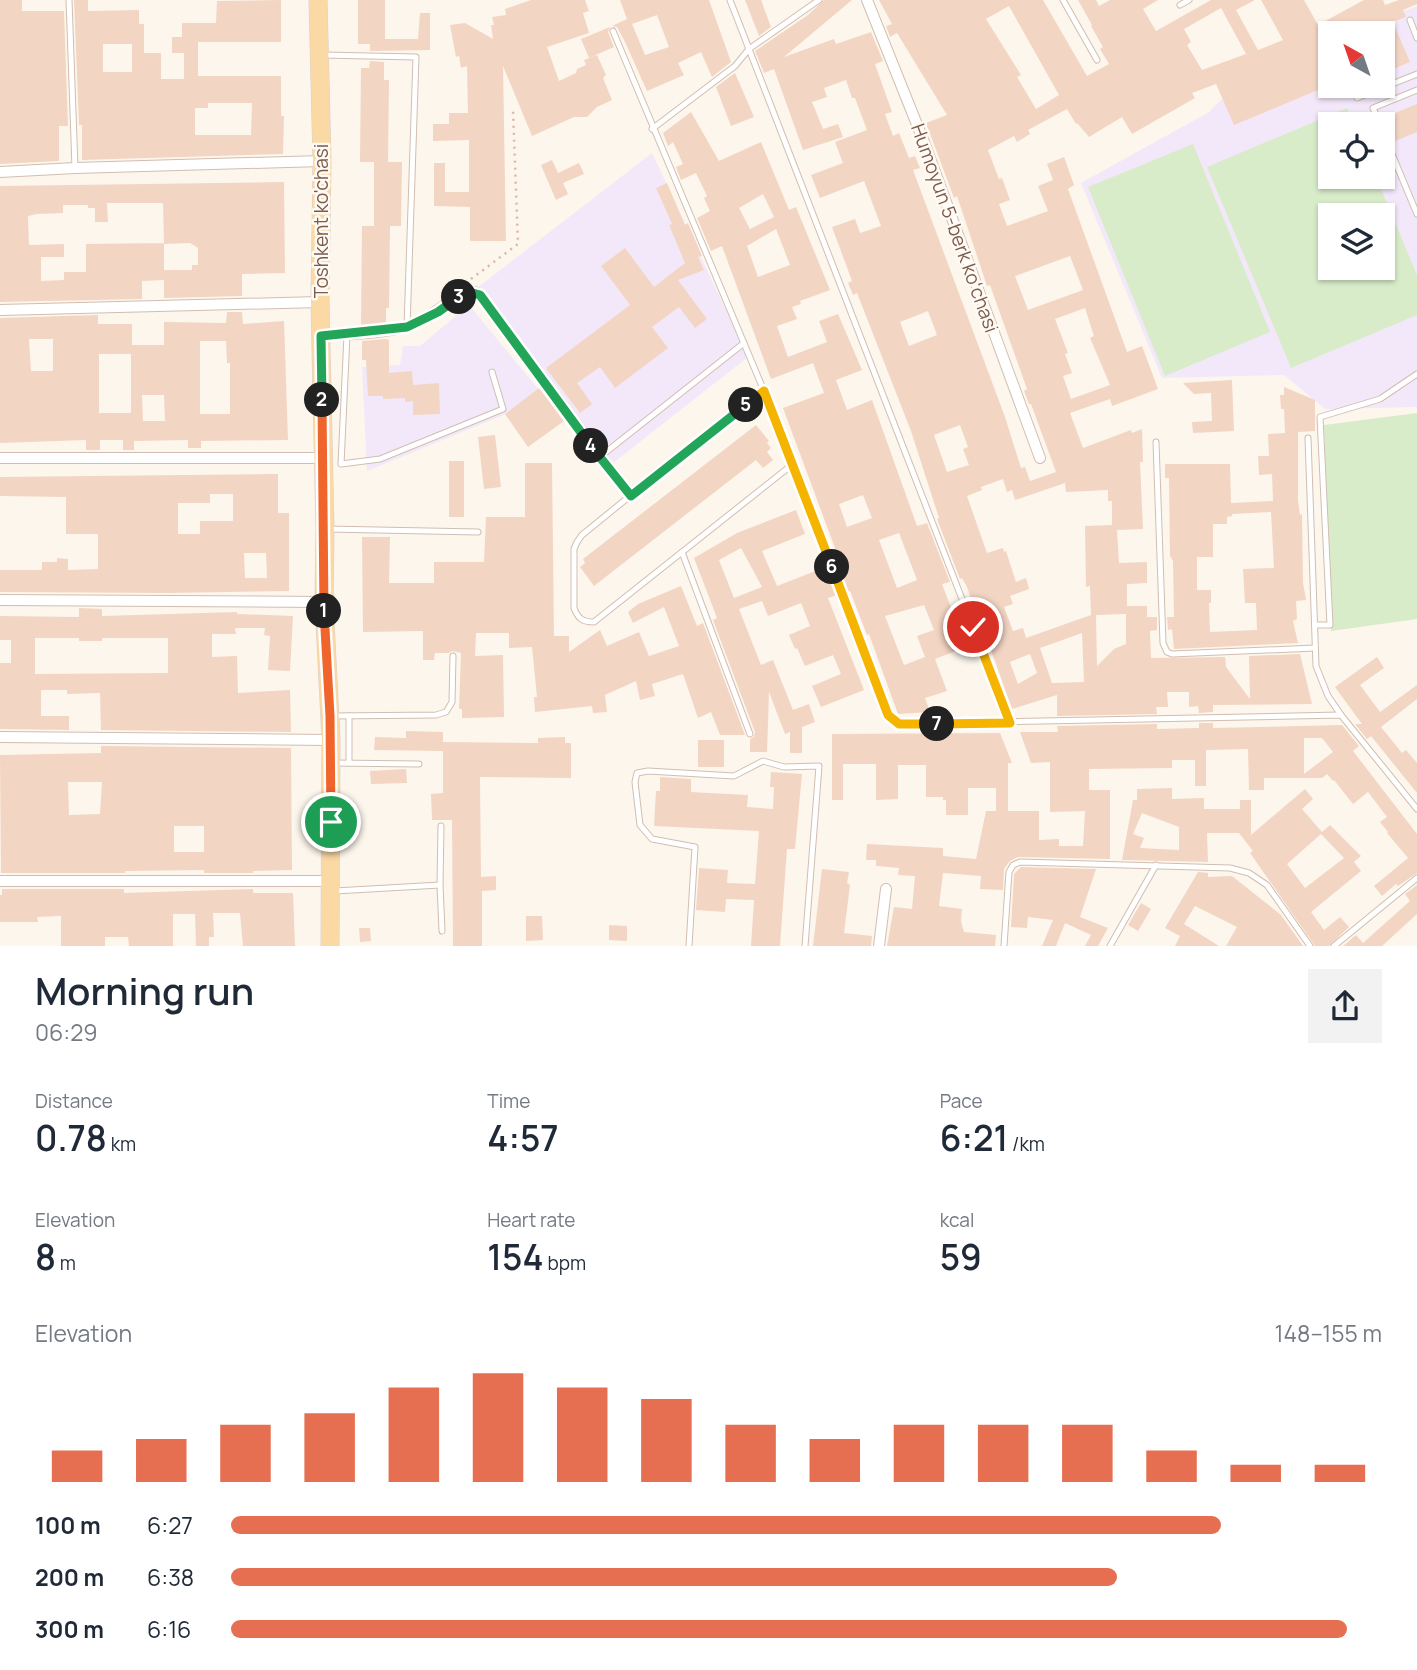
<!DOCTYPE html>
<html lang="en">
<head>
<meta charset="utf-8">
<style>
	:root { --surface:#fff; --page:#f2f2f3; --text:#1f2937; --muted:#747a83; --accent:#e76f51 }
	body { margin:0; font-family:Manrope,sans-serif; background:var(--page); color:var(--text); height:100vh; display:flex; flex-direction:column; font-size:26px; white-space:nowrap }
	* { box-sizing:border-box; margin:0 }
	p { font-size:23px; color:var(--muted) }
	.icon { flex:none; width:38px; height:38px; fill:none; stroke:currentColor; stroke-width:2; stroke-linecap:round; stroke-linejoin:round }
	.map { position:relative; height:946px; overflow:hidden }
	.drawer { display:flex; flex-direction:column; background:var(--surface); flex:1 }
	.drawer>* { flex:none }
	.needle { width:46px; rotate:320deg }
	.fabs { position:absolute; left:1318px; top:21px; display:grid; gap:14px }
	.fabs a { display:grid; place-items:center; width:77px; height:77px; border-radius:0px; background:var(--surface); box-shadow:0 2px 5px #0004; font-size:35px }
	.pin { position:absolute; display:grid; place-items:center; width:60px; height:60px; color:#fff; margin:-30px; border:4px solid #fff; border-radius:50%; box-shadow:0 2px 7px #0007 }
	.km { position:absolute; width:35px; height:35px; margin:-18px; border-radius:50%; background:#222; color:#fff; font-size:19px; line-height:35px; text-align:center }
	.round { display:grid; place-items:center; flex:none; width:74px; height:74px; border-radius:0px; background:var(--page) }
	.overview { display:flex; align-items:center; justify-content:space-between; height:119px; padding:0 35px }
	h1 { font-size:38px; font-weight:600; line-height:52px }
	.metrics { display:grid; grid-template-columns:repeat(3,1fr); gap:10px; height:119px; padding:7px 35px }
	.metrics div { display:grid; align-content:center }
	.metrics b { font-size:35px; font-weight:600 }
	.metrics small { font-size:19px; font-weight:400 }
	.metrics p { font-size:19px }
	.chart { height:196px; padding:14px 35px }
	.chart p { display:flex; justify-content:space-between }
	.chart svg { width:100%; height:126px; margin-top:7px; stroke:var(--accent); stroke-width:6 }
	ul { padding:0 35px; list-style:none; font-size:23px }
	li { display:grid; grid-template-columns:112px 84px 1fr; align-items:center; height:52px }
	li i { height:18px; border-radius:9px; background:var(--accent) }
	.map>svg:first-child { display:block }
</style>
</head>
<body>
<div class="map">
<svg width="1417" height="946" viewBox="0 0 1417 946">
	<rect width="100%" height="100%" fill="#fdf6ec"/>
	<g fill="#f3e8fa" fill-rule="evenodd">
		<path d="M1417 6V407L1325 409 1284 375 1162 378 1081 183 1209 112 1245 75 1330 41V86H1382V33H1349ZM1330 124H1382V177H1330ZM1330 215H1382V268H1330Z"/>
		<polygon points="652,153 748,357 613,463 477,288"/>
		<polygon points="469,305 539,390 506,414 367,471 362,367 400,365 403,346 420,346"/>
	</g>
	<g fill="#d8ecc9" fill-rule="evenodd">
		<path d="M1347 108 1354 124H1330V177H1376L1417 275V315L1291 368 1207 167ZM1330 215H1382V268H1330Z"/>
		<polygon points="1193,144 1270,332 1165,376 1088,187"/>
		<polygon points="1417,413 1417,619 1331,631 1324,425"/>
	</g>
	<g fill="#f3d5c3" fill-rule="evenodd">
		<polygon points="0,0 22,0 22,11 64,11 68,126 59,126 59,161 0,164"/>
		<path d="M74 0H88V11L139 10V24H144V53H161V79H184V53H172V37H182V23H216L217 1 281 0V42H198V76H281V116H284L283 154 82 160V125H79ZM103 44H132V72H103ZM208 103H252L251 135H195V108H208Z"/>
		<polygon points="358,0 385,0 385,39 418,39 420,13 430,13 430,50 370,51 370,44 358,44"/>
		<polygon points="531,0 585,0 589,11 583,13 589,33 547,47 559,81 576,73 577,69 586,65 584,60 597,55 606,75 603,78 612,100 597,107 587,117 574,117 532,136 503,66 506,241 470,241 470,207 434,206 434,163 445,163 445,192 469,192 469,140 433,141 433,124 449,124 449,113 468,113 467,66 461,68 459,56 456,57 450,25 465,23 493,39 491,25 494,25 492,17 506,15 505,9"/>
		<path d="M620 0H709L731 62 712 77 701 52 678 63 684 75 647 91 625 42 617 27 612 26 627 19ZM657 15 669 47 645 55 632 24Z"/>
		<polygon points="745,0 761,0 771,27 759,36"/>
		<path d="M824 0H852L784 57 834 39 836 44 871 32 883 61 875 64 892 112 885 114 893 136 899 133 909 158 915 156 920 168 913 170 1005 417 1021 468 1025 467 1030 481 1056 472 1031 404H1029L1024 391 1027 389 990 285 987 286 957 196 954 198 926 123 947 115 897 33 890 37 886 26 892 24 879 0H1043L1087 76 1109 64 1100 49 1103 47 1091 26 1092 25 1078 0H1096L1099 6 1110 0H1158L1143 9 1156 31 1211 0H1255L1236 10 1258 50 1283 40 1261 0H1304L1318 25 1364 0H1383L1385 5 1399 0H1417V4L1403 10 1406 17 1393 22 1410 62 1382 74V33H1330V85L1234 125 1216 84 1192 93 1195 98 1132 134 1122 117 1089 137 1077 123 1076 124 1067 109 1028 130 1030 134 1017 142 1014 136 988 150 999 179 1002 178 1010 200 999 204 1007 226 1048 211 1038 186 1053 180 1047 164 1064 157 1074 185 1068 189 1127 352 1142 346 1158 389 1112 406 1110 399 1070 413 1083 448 1131 430 1132 433 1142 429 1143 462H1140L1143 529 1117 530 1119 563 1147 562V583L1127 584V606H1147V617H1157V630L1150 631 1151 658 1225 657 1226 667 1250 699 1249 656 1300 654 1312 704 1213 705V712L1199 713 1198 706 1189 707V692H1167L1168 707H1156L1157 714 1057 716V695L1012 709 991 650 989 651 967 587 962 578 960 579 937 519 939 518 911 431 857 293 853 295 848 283 852 281 832 227 855 219 860 233 881 226 864 181 820 198 811 175 843 163 835 142 867 130 855 98H852L846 80 824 88 827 97 812 102 823 129 838 124 843 137 803 150 774 69 764 73 755 51 808 15ZM1009 6 1059 95 1036 109 1017 77 1021 75 986 19ZM1221 8 1246 54 1202 70 1187 45 1191 42 1184 29ZM1070 256 1083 290 1028 310 1015 276ZM1085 308 1094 336 1090 338 1110 385 1071 399 1063 376 1072 373 1065 354 1068 353 1055 319ZM928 311 937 335 909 346 900 322ZM960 425 968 447 963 449 969 465 947 472 934 435ZM1003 479 1007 492 1012 490 1015 500 1065 483 1066 492 1108 490V501H1112V525L1085 526 1086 587 1090 586 1091 615 1026 638 1023 628 1013 631 1004 607 1013 604 1010 596 1029 589 1026 578 1016 582 1006 551 1004 552 1003 548 987 553 967 496 982 490 981 487ZM1126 614V644L1114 649 1097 666 1096 615ZM1082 633 1084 682 1052 683 1040 648ZM1030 654 1037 673 1018 684 1010 662Z"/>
		<polygon points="610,27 608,32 614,47 589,58 581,39"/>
		<polygon points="370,61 384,62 384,80 389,80 388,162 402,162 401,226 390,226 389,308 386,308 386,323 361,326 362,226 374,226 374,162 360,162 361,68 369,68"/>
		<polygon points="735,73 754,117 731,126 716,87"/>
		<polygon points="1417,104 1417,132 1393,142 1383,118"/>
		<path d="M691 112 719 161 761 142 789 210 796 207 830 290 800 301 801 304 792 307 797 319 777 326 788 357 827 342 819 321 838 314 862 370 836 380 847 410 872 400 917 526 927 523 950 582 942 584 966 647 935 659 947 691 925 698 930 712 898 714 869 634 867 635 850 591 847 592 841 577 845 575 783 408 824 393 813 363 771 379 722 246 711 251 697 218 710 211 704 198 707 196 696 173 681 180 676 167 683 164 673 142 668 146 663 133ZM763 194 774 217 750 229 739 208ZM776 229 790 265 758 277 747 246ZM863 495 872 518 847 527 839 504ZM899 533 917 580 897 588 879 540ZM924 605 934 630 917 636 925 657 904 665 885 616Z"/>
		<polygon points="552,160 558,173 579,163 584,174 563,183 568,194 556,200 541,165"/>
		<path d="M284 182 285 273 242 274V296L164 298V280L142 281V299L0 302V186ZM107 203H163L164 244 190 243 198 248V265H192V270H164V243L86 244V272H64V280L41 281V257H64V244L29 245 28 216 37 214 63 213V205H88V208H95V222H108Z"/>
		<polygon points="667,183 685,225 688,223 702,256 698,257 704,270 678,280 707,319 695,328 679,307 652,327 668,348 615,388 600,367 577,383 592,404 580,413 546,368 630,305 601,266 625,248 654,287 685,263 669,225 672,224 656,188"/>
		<path d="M227 312H242L243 324 284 321 288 440 201 441V448H188V440L134 441V450H123V440H100V450H86V440L0 443V318L98 315V324H132V345H164V322L226 323ZM29 339H53V371H31ZM200 341H226L227 363H230V414H200ZM99 354H131V413H99ZM142 395H164L165 421H143Z"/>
		<polygon points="386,339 389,340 389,373 412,371 413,385 439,383 440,414 413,415 413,401 405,402 405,398 383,399 383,396 368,396 366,360 362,360 362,341"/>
		<polygon points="1232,380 1234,431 1193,433 1192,422 1212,421 1211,393 1194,394 1183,383"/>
		<path d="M1284 387 1315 400V431L1298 432V500L1300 515 1302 514 1303 583 1306 600 1296 601 1297 619 1293 621 1298 643 1174 649 1172 629 1168 630 1167 617H1174L1173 561 1170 556 1169 478H1165V464H1230L1231 503 1273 501 1272 474 1259 475 1258 456H1269L1268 434 1285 433 1284 409H1281L1280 395H1284ZM1271 512 1274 568 1243 569 1245 603H1256L1257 630 1210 632 1209 603H1211V590H1197V557H1213V524H1227V517L1232 516V514Z"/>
		<polygon points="539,388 564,421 528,447 505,414"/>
		<polygon points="756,425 769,441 767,443 771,448 767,452 773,460 763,468 756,460 594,586 580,567 585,563 583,559"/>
		<polygon points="495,435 501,487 484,489 478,437"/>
		<rect x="449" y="461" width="15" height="56"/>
		<polygon points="525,463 552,463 554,636 569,636 569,652 600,630 607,646 639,632 649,656 679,646 664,607 633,623 628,612 638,604 681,586 697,626 703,623 745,735 720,735 711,712 698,718 683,674 652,684 655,696 640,700 636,681 605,695 607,712 593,713 592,706 535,712 534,697 537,697 532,647 509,648 509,633 476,633 475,656 503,655 504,717 462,718 462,709 459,709 461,653 452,651 449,653 435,653 434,660 423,660 423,631 363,632 362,537 390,537 389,583 434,583 434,562 484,562 486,517 525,517"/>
		<path d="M278 474V513H289V591L167 593 0 592V570H42V562H57V558L68 559V570L98 569V534H66V497L0 496V477ZM210 494H233V521H200V534H178V503H210ZM244 553H266L267 578H245Z"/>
		<path d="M796 510 805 534 762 551 777 586 818 570 823 583 831 580 837 595 828 598 864 690 821 707 812 686 841 674 833 655 805 666 797 648 795 649 789 635 810 626 801 603 768 616 762 601 739 609 761 665 773 660 793 710 809 704 815 722 802 727V753H790V732L785 734 769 692 767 752H750V739L754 737 755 732 713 620 717 618 694 558 737 533ZM741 548 762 587 734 598 719 560Z"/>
		<path d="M79 608 102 609V616L237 612V614L293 616 290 671 268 670 270 636 264 635 265 628H235L236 634H212V657L237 656 238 693 290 690 291 732 101 730 100 693 67 694V690H41V716H69V730L0 729V663H11V640H0V616L79 617ZM35 638H79V641H102V638H168V673L35 674Z"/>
		<polygon points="1377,657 1384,668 1360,685 1380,712 1417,685 1417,699 1381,727 1402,753 1406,750 1417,763 1417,793 1371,736 1367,739 1355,724 1362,724 1335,687"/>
		<path d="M1199 723H1213V728L1342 725 1359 746 1353 751 1417 834V873L1398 886 1396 884 1382 896 1374 886 1408 858 1387 833 1388 832 1380 822 1387 817 1368 792 1353 804 1334 780 1333 781 1327 774 1322 778H1264V790H1249L1248 749 1206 750V786H1195V760H1172V768L1089 769V790H1110V859L1018 857 1010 861 1004 869 1003 890 980 889 981 876 943 873 939 906 962 909 961 921 964 932 996 935 995 946H887L894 907 912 909 915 876 898 875 899 868 876 866V860H866L867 844 943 848V856L976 859 986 811H996V788H968V815H946V800H943V797H926V765H898V799L876 800V764H843V800H832V734L1000 733 1012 763H1008V811H1039V840L1059 839V846H1083L1085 811 1050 812V762L1031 763 1020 732H1058L1057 726 1157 724V729L1199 728ZM1304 738H1322L1333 752 1304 774Z"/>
		<polygon points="406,731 443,732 443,751 374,750 375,737 406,738"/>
		<polygon points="565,737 565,743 571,743 571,778 480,777 481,877 496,876 496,890 482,891 482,946 453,946 452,820 432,820 431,794 443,793 443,742 538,743 538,738"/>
		<rect x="698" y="740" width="26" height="27"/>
		<path d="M101 746 291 748 292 870 253 871V873H204V870L125 871V873H1L0 755 101 753ZM68 782H102L100 814 69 815ZM174 826H204V852H174Z"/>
		<polygon points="406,769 407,783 371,784 370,771"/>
		<polygon points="771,772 802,774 795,849 787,849 780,946 751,946 754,900 726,899 725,912 696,910 699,868 728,870 727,883 755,884 759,831 654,826 656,791 660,791 660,777 691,779 691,792 748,795 747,807 773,809 774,787 770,787"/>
		<path d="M1172 788V799L1204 798V809H1240V800H1251V835L1305 789 1313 799 1302 809 1322 832 1330 825 1361 856 1354 862 1361 871 1311 912 1324 930 1340 917 1349 927 1329 946H1315L1250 853 1253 851 1239 833H1207L1208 862 1122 860 1133 800H1137V789ZM1142 813 1179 827V850L1140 848 1144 838 1133 834ZM1321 834 1344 858 1305 888 1287 864Z"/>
		<polygon points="1021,867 1096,869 1080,917 1108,928 1098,946 1085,946 1091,935 1065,923 1056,946 1042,946 1053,920 1028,917 1027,928 1011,927 1014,874"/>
		<polygon points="822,869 849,872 847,883 850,885 844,933 872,936 871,946 813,946"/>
		<polygon points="1198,872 1208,873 1208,877 1232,876 1281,915 1303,946 1226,946 1237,927 1195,906 1184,924 1219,946 1175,946 1180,936 1165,928"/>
		<polygon points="1417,885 1417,914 1382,946 1343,946 1356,935 1363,943 1410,901 1405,894"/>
		<polygon points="2,889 124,889 124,893 253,889 253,893 293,893 295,946 243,946 240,913 213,913 214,937 209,937 209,946 196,946 195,914 173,914 173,946 129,946 128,937 105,937 105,946 61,946 61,916 37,917 38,922 0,922 0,895 2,895"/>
		<polygon points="1141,903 1151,909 1138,931 1128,925"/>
		<polygon points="526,916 542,916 543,940 526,941"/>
		<polygon points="609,925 627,926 627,941 609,940"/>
		<polygon points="359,928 370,928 371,941 360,942"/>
	</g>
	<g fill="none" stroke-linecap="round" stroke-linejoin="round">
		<defs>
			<g id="lane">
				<polyline points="69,0 75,168"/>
				<polyline points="730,0 1010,723"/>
				<polyline points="1063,0 1097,60"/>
				<polyline points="1180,5 1189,0"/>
				<polyline points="1410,20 1417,38"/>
				<polyline points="613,31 764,391 888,715 899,724 1341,715 1417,809"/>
				<polyline points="322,55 416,57 407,327"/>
				<polyline points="1357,98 1417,74"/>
				<polyline points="1380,124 1373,108 1417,90"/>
				<polyline points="652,129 735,66 749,49 819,0"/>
				<polyline points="1382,130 1417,214"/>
				<polyline points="347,335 341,464 380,459 503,409 492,372"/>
				<polyline points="1308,438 1316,666 1328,696 1341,715"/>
				<polyline points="1156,442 1163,643 1167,652 1172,654 1315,648"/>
				<polyline points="601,456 744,343"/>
				<path d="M630 496 582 535 577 542 574 549V608C578 619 583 622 594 622L793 464"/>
				<polyline points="327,529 478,532"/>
				<polyline points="682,552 750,734"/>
				<polyline points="1315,625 1330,625 1320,417 1380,399 1417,374"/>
				<polyline points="332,716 436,715 446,712 452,702 453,656"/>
				<polyline points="349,716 349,763"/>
				<polyline points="334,763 419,764"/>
				<polyline points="440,885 442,931"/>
				<polyline points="335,891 440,885 441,826"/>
				<polyline points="689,946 695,847 652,839 640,825 635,782 637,773 648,771 734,776 763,761 784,767 819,766 805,946"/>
				<polyline points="1004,946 1009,872 1013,865 1020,862 1230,868 1249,873 1267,885 1310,946"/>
				<polyline points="1110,946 1156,865"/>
				<polyline points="1334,946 1417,878"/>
			</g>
			<g id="street">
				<polyline points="867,0 924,142 1040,458"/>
				<polyline points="0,172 75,168 322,161"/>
				<polyline points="0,310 320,302"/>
				<path d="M321 336C347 334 382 334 408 326 430 320 456 292 475 292L480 295 630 496 764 391"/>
				<polyline points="0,458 324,458"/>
				<polyline points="0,600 324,602"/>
				<polyline points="0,737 331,740"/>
				<polyline points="0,881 332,881"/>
				<polyline points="879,946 886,889"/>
			</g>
			<polyline id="primary" points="318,0 322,161 320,302 325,529 324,602 331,740 330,946"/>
		</defs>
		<use href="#lane" stroke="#d1beb0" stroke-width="7"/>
		<use href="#street" stroke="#d1beb0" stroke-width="12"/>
		<use href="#primary" stroke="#dad1cd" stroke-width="19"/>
		<polyline stroke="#d9b8a5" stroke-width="2.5" stroke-dasharray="2 5" stroke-linecap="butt" points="471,279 518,244 513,110"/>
		<use href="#lane" stroke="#fff" stroke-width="5"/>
		<use href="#street" stroke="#fff" stroke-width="10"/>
		<use href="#primary" stroke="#fbd9a5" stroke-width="18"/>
	</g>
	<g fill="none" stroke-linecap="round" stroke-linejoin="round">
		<defs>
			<polyline id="split-1" points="324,611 330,716 331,822"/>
			<polyline id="split-2" points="322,400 324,611"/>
			<polyline id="split-3" points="322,400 321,336 407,327 438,312 459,297"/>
			<polyline id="split-4" points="459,297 469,292 480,295 591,446"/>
			<polyline id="split-5" points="591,446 631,496 746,405"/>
			<polyline id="split-6" points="746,405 764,391 832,567"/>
			<polyline id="split-7" points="832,567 888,715 899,724 937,724"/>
			<polyline id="split-8" points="937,724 1010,723 973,627"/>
		</defs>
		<use href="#split-1" stroke="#fff" stroke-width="14"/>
		<use href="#split-2" stroke="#fff" stroke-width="14"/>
		<use href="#split-3" stroke="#fff" stroke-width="14"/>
		<use href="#split-4" stroke="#fff" stroke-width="14"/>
		<use href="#split-5" stroke="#fff" stroke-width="14"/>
		<use href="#split-6" stroke="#fff" stroke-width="14"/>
		<use href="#split-7" stroke="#fff" stroke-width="14"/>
		<use href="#split-8" stroke="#fff" stroke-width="14"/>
		<use href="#split-1" stroke="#f0652b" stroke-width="9"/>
		<use href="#split-2" stroke="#f0652b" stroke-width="9"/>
		<use href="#split-3" stroke="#22a559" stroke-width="9"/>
		<use href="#split-4" stroke="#22a559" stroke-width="9"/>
		<use href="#split-5" stroke="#22a559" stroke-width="9"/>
		<use href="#split-6" stroke="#f5b400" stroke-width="9"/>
		<use href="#split-7" stroke="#f5b400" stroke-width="9"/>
		<use href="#split-8" stroke="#f5b400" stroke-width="9"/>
	</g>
	<g text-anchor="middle" stroke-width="5" stroke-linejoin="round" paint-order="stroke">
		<g font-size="19" fill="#7a5c4d" stroke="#fffaf3">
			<text transform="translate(321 221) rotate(-90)" y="7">Toshkent ko'chasi</text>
			<text transform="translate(955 228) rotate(70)" y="7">Humoyun 5-berk koʻchasi</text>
		</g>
	</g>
</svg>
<div class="fabs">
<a><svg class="needle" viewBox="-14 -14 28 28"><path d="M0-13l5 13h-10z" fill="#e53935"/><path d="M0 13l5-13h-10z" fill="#747a83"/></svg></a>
<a><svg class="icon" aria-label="locate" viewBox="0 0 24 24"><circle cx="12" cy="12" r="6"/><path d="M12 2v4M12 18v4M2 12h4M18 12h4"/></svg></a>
<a><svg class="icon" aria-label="layers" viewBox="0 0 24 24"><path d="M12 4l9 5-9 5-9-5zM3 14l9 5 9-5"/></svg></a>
</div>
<div class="pin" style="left:331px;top:822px;background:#1e9e55"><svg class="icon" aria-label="arrive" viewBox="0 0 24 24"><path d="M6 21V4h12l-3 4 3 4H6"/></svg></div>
<div class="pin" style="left:973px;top:627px;background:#d93025"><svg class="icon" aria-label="check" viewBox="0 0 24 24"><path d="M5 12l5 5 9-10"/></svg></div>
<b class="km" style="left:324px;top:611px">1</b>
<b class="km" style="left:322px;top:400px">2</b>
<b class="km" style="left:459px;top:297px">3</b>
<b class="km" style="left:591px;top:446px">4</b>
<b class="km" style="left:746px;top:405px">5</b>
<b class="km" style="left:832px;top:567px">6</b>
<b class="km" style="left:937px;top:724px">7</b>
</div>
<section class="drawer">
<div class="overview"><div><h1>Morning run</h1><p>06:29</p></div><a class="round"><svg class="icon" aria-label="share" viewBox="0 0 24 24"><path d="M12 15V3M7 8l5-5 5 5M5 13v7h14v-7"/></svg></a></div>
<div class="metrics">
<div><p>Distance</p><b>0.78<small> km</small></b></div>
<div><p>Time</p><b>4:57</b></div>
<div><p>Pace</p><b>6:21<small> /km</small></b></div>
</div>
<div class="metrics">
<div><p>Elevation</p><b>8<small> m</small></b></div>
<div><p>Heart rate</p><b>154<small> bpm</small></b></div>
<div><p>kcal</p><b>59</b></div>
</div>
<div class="chart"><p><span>Elevation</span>148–155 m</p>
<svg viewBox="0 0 160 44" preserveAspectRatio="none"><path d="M5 44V33M15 44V29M25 44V24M35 44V20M45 44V11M55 44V6M65 44V11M75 44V15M85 44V24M95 44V29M105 44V24M115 44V24M125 44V24M135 44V33M145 44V38M155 44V38"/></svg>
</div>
<ul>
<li><b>100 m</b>6:27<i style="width:86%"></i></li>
<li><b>200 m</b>6:38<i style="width:77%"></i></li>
<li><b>300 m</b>6:16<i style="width:97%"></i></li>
</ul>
</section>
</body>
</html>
